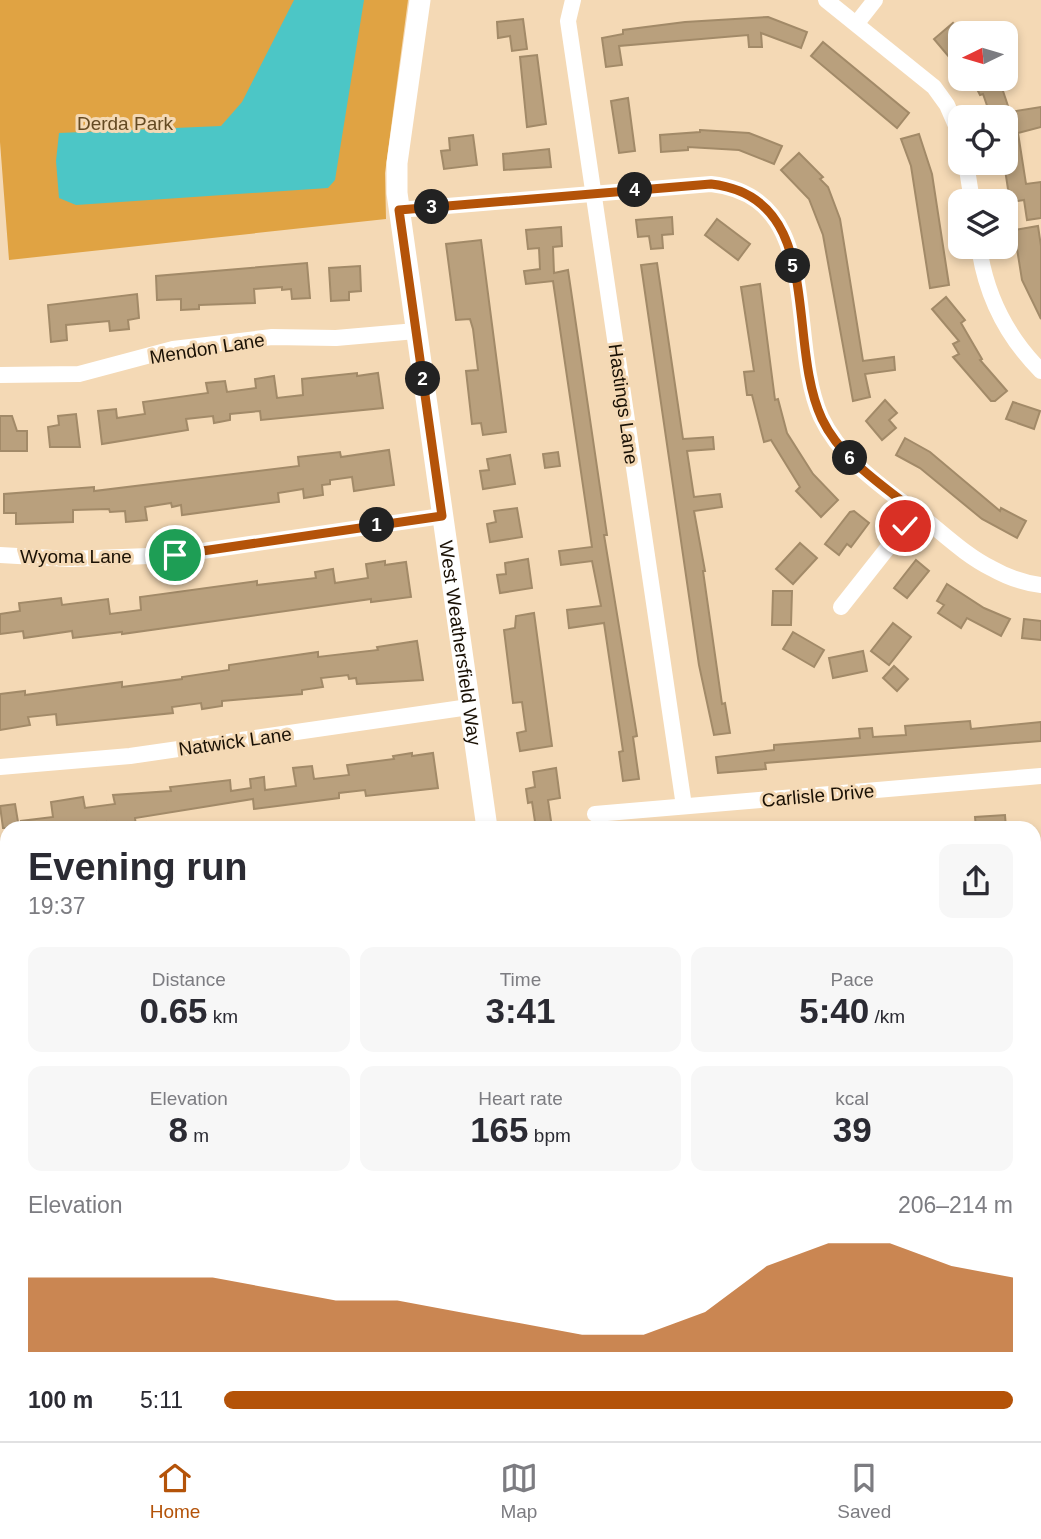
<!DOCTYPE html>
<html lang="en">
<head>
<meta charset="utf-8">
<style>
	:root { --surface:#fff; --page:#f7f7f7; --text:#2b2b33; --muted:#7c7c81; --line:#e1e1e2; --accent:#b45309 }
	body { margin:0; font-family:Helvetica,sans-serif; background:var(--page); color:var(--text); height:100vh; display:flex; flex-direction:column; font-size:26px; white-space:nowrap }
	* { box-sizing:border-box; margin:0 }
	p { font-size:23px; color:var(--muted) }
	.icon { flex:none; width:38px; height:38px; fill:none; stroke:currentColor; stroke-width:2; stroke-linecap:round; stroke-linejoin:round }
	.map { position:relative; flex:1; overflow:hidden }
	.sheet { position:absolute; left:0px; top:821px; width:1041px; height:621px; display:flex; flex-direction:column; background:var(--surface); border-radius:21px 21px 0 0; box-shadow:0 4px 10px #0003 }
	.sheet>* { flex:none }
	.needle { width:46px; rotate:265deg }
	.fabs { position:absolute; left:948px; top:21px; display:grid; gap:14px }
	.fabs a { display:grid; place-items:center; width:70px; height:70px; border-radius:14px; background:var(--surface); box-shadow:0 4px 10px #0003; font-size:35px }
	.pin { position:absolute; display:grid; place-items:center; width:60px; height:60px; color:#fff; margin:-30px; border:4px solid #fff; border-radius:50%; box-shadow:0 2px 7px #0007 }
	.km { position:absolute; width:35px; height:35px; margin:-18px; border-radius:50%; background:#222; color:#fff; font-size:19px; line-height:35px; text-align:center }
	.round { display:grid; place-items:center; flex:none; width:74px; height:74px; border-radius:14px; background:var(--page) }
	.head { display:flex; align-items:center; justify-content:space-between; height:119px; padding:0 28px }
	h1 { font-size:38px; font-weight:700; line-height:52px }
	.metrics { display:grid; grid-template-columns:repeat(3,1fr); gap:10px; height:119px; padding:7px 28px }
	.metrics div { display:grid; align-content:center; border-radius:14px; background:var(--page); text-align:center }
	.metrics b { font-size:35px; font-weight:700 }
	.metrics small { font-size:19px; font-weight:400 }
	.metrics p { font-size:19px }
	.chart { height:196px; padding:14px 28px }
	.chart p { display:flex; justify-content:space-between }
	.chart svg { width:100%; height:126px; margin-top:7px; fill:var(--accent); opacity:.7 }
	ul { padding:0 28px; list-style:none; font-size:23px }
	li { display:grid; grid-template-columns:112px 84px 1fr; align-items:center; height:52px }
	li i { height:18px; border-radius:9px; background:var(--accent) }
	.dock { display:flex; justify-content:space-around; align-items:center; height:98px; border-top:2px solid var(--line); background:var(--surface); font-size:19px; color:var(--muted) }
	.dock a { display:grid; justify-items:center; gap:4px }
	.dock .on { color:var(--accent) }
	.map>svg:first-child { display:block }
</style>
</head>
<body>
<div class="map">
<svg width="1041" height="1441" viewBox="0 0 1041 1441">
	<rect width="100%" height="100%" fill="#f4d9b5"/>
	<polygon fill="#e0a343" points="0,0 408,0 385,173 386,219 9,260 0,142"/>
	<polygon fill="#4cc6c6" points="294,0 364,0 335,180 328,188 76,205 59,198 56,161 59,133 221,126 242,102"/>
	<g fill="#b9a07d" stroke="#a28a68" stroke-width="2">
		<polygon points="768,17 807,32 801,48 761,33 762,47 749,47 748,35 619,46 622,65 606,67 602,38 623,34 623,30 685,22"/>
		<polygon points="523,19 527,49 512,51 510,36 498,38 497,22"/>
		<polygon points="953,23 961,32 961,63 953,54 949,57 934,39"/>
		<polygon points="823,42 909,113 897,128 811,56"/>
		<polygon points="537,55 546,124 527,127 520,57"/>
		<polygon points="972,79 999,79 1010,112 1041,107 1041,127 1018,133 1026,184 1041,182 1041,218 1027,220 1024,200 1010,202 1004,163 1006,163 1006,117 991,117 983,94 980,95"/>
		<polygon points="628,98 635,151 619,153 611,101"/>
		<polygon points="700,130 749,133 782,146 774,164 739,150 688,147 688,150 661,152 660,135 700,132"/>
		<polygon points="919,134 932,174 949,285 930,288 911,166 901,139"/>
		<polygon points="473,135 477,165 444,169 441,151 450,150 449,138"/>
		<polygon points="549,149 551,167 504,170 503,154"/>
		<polygon points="799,153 823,177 820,179 828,187 840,219 863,361 894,357 895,370 865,374 870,397 853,401 823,235 809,199 781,170"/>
		<polygon points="672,217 673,234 662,235 663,248 651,249 649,236 638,237 636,220"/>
		<polygon points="717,219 750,244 738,260 705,235"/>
		<polygon points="1038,226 1041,246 1041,319 1022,280 1014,230"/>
		<polygon points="561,227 562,246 553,247 554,273 568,270 607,535 604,535 637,736 633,737 639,779 623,781 619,752 623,751 604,623 569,628 567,610 601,606 592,561 561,565 559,551 592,547 553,281 526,284 524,271 540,269 539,248 528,249 526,230"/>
		<polygon points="481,240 506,432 483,435 481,423 472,424 466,371 478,370 473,329 470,319 456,320 446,244"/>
		<polygon points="307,263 310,298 292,299 291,289 282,290 282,287 254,289 255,303 199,305 199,309 181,310 181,299 157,300 156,276"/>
		<polygon points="657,263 683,439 713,437 714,449 687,451 694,497 720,494 722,507 694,511 705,571 703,571 722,704 725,703 730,733 714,735 699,665 641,265"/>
		<polygon points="360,266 361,291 349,292 349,300 331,301 329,268"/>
		<polygon points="760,284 775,400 778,399 787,433 813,474 838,500 821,517 796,491 800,487 771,440 764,442 752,395 747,395 744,372 754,371 741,287"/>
		<polygon points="137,294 139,318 128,320 129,329 110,331 109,321 66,325 67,340 51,342 48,305"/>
		<polygon points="946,297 965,320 961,323 982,359 980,360 1007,391 995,401 991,401 953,357 959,354 953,344 959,341 932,309"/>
		<polygon points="357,373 357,376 378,373 383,408 261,420 260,411 230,414 230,420 214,423 213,416 186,419 188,430 102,444 98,411 116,409 117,418 145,414 143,402 208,393 206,383 225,381 227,392 256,388 255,379 274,376 277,398 303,395 302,379"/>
		<polygon points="885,400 897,413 889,420 896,428 882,440 866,421"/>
		<polygon points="1013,402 1040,411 1034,429 1006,419"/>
		<polygon points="76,414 80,447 50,447 48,427 59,425 58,416"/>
		<polygon points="0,416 12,416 17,431 27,431 27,451 0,451"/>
		<polygon points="905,438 930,452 1000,511 1001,508 1026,521 1017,538 982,519 920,468 896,455"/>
		<polygon points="389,450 394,485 373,488 354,491 352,477 330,480 330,484 322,485 323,495 304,498 303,489 278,493 279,502 182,515 181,505 172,507 171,503 145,507 147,520 126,522 125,511 110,512 109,509 73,510 73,522 16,524 16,513 4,513 4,494 94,487 94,491 299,466 298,457 340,452 341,457"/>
		<polygon points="558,452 560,466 545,468 543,454"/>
		<polygon points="510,455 515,484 483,489 480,471 489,470 487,459"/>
		<polygon points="517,508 522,537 490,542 487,524 496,522 494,511"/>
		<polygon points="854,511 869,523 851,547 847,544 839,555 825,544 850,512"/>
		<polygon points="800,543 817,558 793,584 776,569"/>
		<polygon points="528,559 532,588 500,593 497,575 506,574 505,563"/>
		<polygon points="916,560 929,571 907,598 894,588"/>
		<polygon points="385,561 385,565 406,562 411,597 371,602 371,599 122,634 122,632 73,638 72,631 24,638 23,631 0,634 0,614 20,611 19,603 61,598 62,605 108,599 110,614 141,610 140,597 257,581 257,585 316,578 315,572 333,569 335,583 368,578 366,564"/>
		<polygon points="947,584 984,608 1010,619 1001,636 967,618 961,628 938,613 944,605 937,601"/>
		<polygon points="773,591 792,591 791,625 772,625"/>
		<polygon points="534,613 552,746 520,751 517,733 526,731 522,702 513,703 504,630 515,628 516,616"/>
		<polygon points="1024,619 1041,621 1041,640 1022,638"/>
		<polygon points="893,623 911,637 889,665 871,651"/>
		<polygon points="793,632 824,650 814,667 783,649"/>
		<polygon points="417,641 423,680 357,684 356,678 349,679 348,675 321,678 323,687 302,690 302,694 222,701 222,706 202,709 201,703 172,707 173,713 57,725 56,714 28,717 30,725 0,730 0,694 25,691 25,695 122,682 122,687 182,679 182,677 229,670 229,665 318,652 318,657 378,650 377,647"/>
		<polygon points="863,651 867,671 833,678 829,658"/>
		<polygon points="894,666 908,679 897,691 883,678"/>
		<polygon points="970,721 971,729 1041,722 1041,741 765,763 766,769 718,773 716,757 774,750 774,745 860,738 859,729 872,728 873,737 906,735 905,726"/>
		<polygon points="412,753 412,756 433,753 438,788 366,796 365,790 339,793 339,798 254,809 253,799 135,818 136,826 121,828 106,828 106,822 67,828 21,828 21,821 53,817 51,802 83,797 85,808 115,804 113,795 171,791 170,787 230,780 231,791 251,788 250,779 264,777 265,790 296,786 293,768 312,766 314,779 349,775 347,765 394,759 393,756"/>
		<polygon points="556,768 560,798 548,800 552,828 536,828 532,802 528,803 526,789 535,787 533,772"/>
		<polygon points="15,804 19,828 3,828 0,806"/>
		<polygon points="1005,815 1006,828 976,828 975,817"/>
	</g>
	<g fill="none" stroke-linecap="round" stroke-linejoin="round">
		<g stroke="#fff" stroke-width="16">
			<polyline points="573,0 568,21 684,806"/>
			<polyline points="826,0 934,87 947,105 961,137"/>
			<polyline points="857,23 875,0"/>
			<polyline points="966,163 972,201"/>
			<path d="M399 210 711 184C826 197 786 339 821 417 842 462 889 491 927 521 947 537 967 556 991 568 1007 577 1023 583 1041 585"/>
			<path d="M979 247C986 296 1006 336 1041 371"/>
			<polyline points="0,375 79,374 173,349 272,337 336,338 416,331"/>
			<polyline points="0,555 70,559 175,555 442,516"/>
			<polyline points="841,607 916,512"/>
			<polyline points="0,767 130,756 469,707"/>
			<polyline points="595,814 1041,776"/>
			<polyline points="1034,964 1041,964"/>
			<polyline points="0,977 7,975"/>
			<polyline points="1034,1141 1041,1139"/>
			<polyline points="0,1275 7,1274"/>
			<polyline points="1034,1374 1041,1375"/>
		</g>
		<g stroke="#fff" stroke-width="21">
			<path id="s1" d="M420 0 397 163V193L487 828"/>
			<polyline points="573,1435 574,1441"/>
			<polyline points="276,1441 295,1435"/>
		</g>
	</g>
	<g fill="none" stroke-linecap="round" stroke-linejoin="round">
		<defs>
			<path id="route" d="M175 555 442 516 399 210 711 184C827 197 785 341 822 419 841 459 882 485 916 512L905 526"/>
		</defs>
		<use href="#route" stroke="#fff" stroke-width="14"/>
		<use href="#route" stroke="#b45309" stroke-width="9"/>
	</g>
	<g text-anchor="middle" stroke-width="6" stroke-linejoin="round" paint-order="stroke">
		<g font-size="19" fill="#644a23" stroke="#f4d9b5">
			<text x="125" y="130">Derda Park</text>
		</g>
		<g font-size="19" fill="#1a1105" stroke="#f4d9b5">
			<text transform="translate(207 348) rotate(-9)" y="7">Mendon Lane</text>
			<text transform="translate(624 404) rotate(82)" y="7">Hastings Lane</text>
			<text x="76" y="563">Wyoma Lane</text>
			<text dy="7" stroke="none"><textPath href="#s1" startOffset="649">West Weathersfield Way</textPath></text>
			<text transform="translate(235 741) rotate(-8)" y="7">Natwick Lane</text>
			<text transform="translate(818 795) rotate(-5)" y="7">Carlisle Drive</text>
		</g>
	</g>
</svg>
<div class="fabs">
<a><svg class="needle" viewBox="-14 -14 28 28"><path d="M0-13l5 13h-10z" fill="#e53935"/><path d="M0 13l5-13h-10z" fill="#7c7c81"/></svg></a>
<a><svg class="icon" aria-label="locate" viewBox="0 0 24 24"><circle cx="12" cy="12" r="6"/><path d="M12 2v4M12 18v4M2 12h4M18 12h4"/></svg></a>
<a><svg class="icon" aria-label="layers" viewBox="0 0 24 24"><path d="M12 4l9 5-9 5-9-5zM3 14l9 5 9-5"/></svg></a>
</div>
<div class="pin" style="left:175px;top:555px;background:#1e9e55"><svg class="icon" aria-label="arrive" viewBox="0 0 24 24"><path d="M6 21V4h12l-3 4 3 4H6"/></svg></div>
<div class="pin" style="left:905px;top:526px;background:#d93025"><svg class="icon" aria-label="check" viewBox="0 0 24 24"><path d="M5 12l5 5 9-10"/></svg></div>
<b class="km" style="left:377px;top:525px">1</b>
<b class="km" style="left:423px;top:379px">2</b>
<b class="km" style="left:432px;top:207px">3</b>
<b class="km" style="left:635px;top:190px">4</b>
<b class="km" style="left:793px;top:266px">5</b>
<b class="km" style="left:850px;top:458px">6</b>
<section class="sheet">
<div class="head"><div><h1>Evening run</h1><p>19:37</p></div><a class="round"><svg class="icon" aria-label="share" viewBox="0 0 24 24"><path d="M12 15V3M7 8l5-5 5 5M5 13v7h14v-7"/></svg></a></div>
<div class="metrics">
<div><p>Distance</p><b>0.65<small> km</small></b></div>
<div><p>Time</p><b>3:41</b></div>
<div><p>Pace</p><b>5:40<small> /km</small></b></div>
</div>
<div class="metrics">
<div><p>Elevation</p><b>8<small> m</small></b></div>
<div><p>Heart rate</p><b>165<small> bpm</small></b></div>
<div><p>kcal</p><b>39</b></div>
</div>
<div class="chart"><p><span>Elevation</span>206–214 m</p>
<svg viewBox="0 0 160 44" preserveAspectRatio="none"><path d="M0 44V18L10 18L20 18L30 18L40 22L50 26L60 26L70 30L80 34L90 38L100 38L110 30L120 14L130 6L140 6L150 14L160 18V44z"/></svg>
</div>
<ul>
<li><b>100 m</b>5:11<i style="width:100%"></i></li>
</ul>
</section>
</div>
<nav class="dock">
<a class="on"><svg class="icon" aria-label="home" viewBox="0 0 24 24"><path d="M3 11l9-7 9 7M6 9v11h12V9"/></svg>Home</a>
<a><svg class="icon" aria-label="map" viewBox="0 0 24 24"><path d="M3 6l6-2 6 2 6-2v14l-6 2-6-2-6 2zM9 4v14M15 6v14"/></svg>Map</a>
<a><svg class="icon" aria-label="saved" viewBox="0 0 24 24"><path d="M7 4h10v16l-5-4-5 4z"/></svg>Saved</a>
</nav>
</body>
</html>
